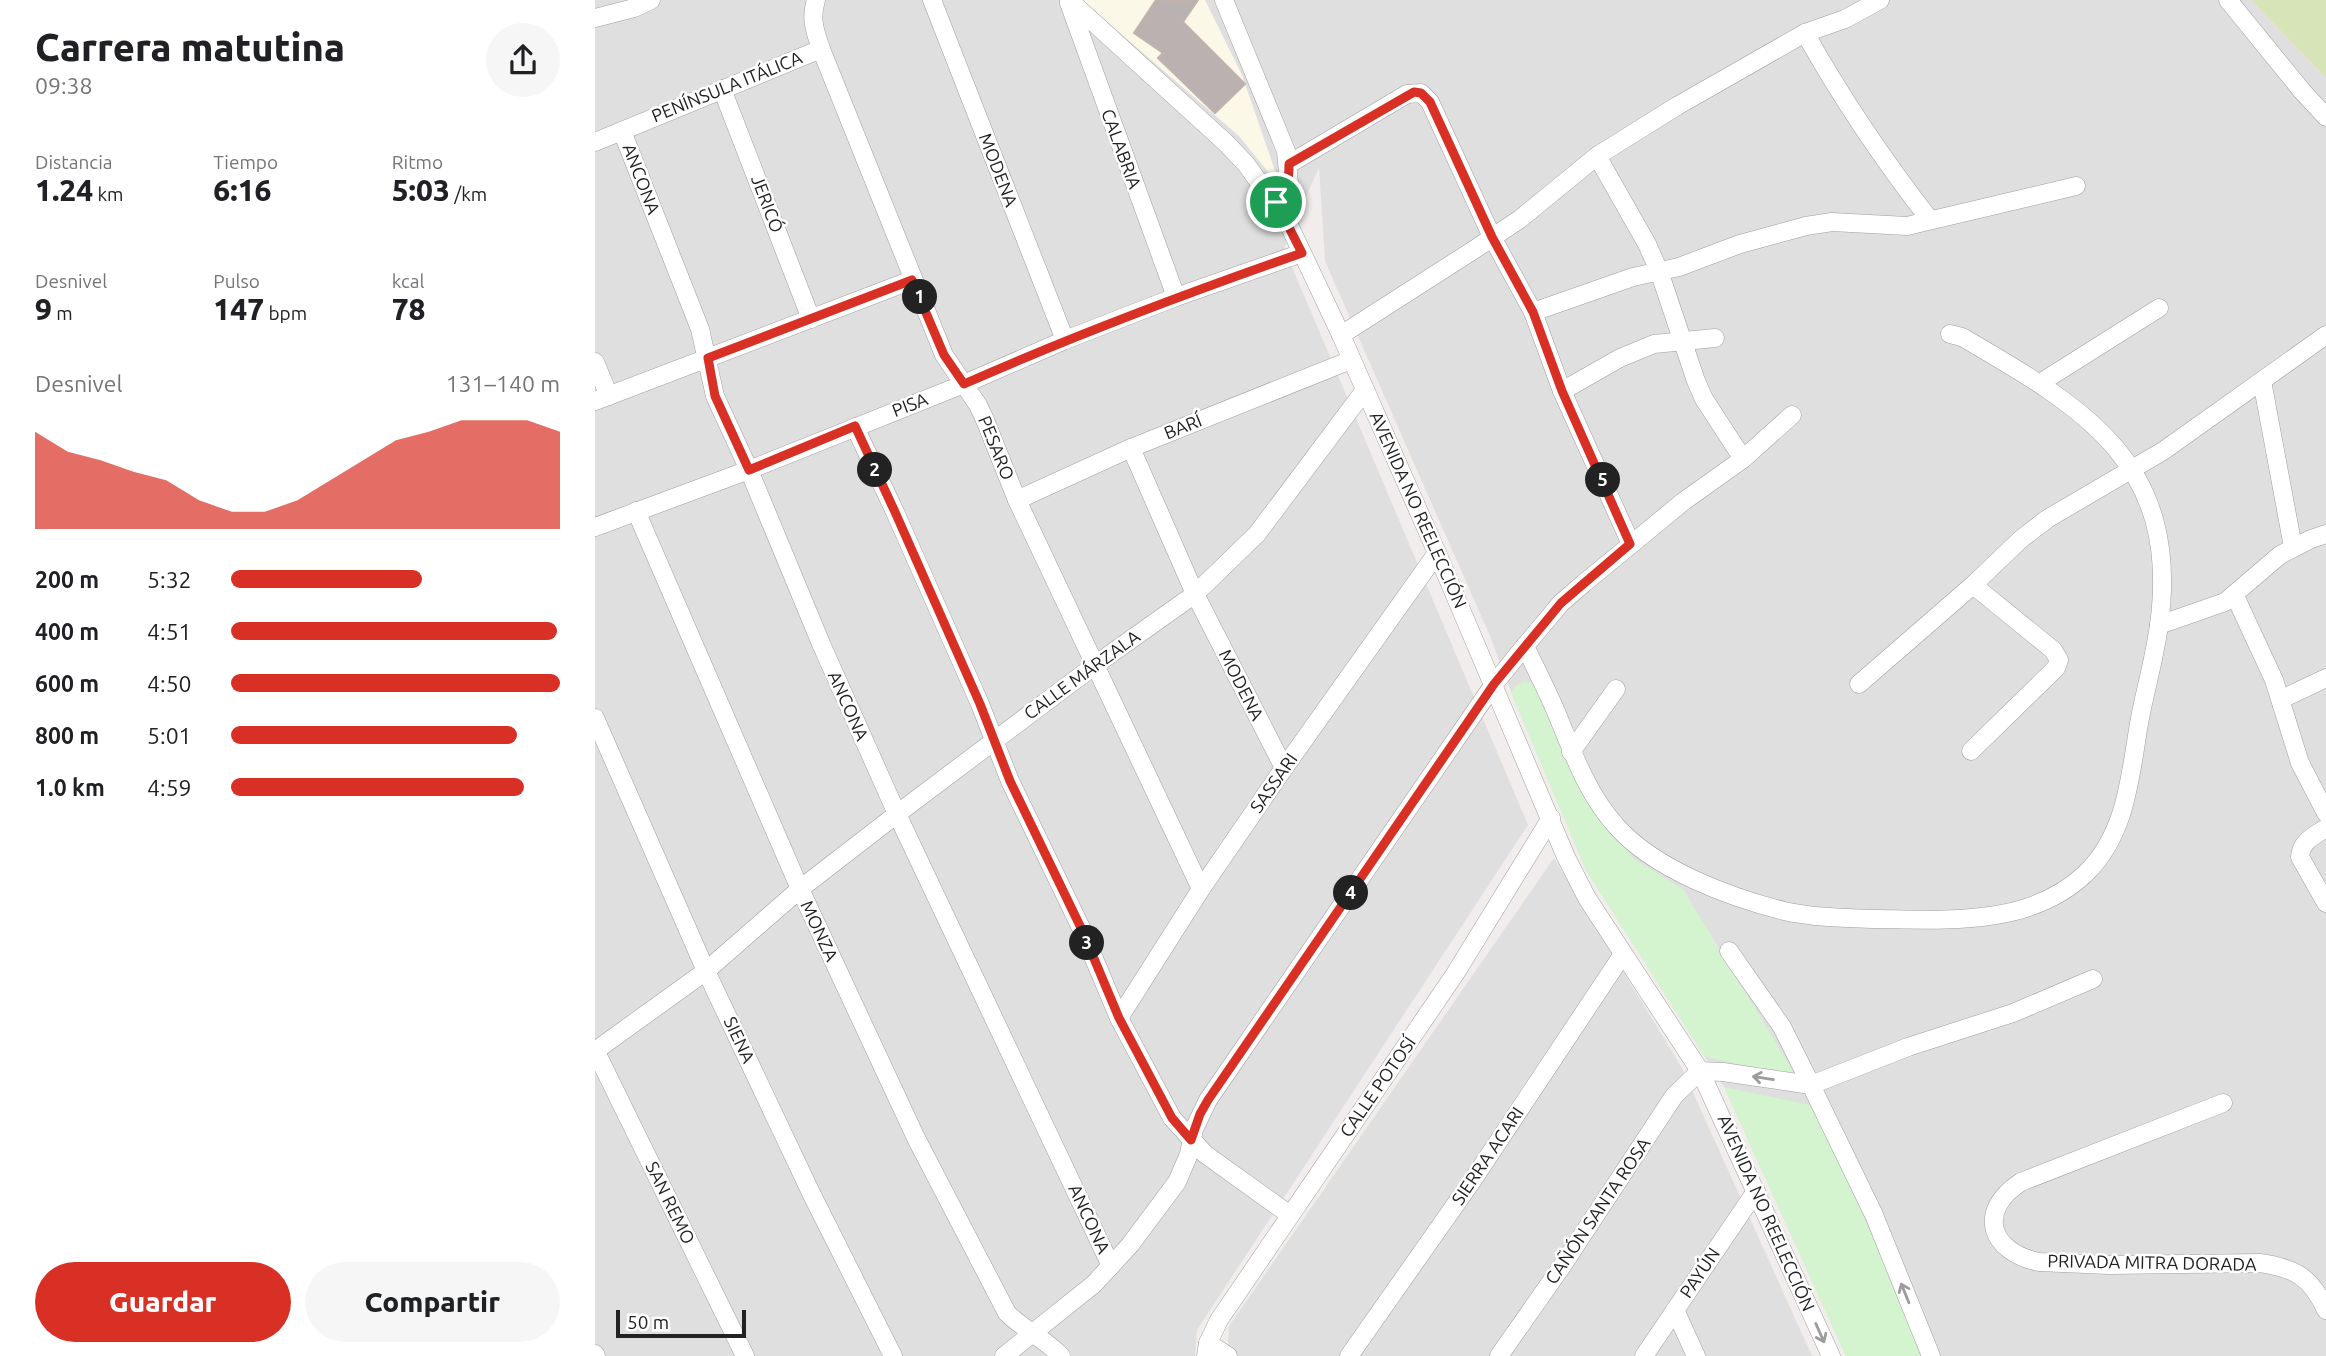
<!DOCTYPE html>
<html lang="es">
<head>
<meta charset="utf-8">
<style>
	:root { --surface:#fff; --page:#f6f6f6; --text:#202124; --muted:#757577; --accent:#d93025 }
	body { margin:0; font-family:Ubuntu,sans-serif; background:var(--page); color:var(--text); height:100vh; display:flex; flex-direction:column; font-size:26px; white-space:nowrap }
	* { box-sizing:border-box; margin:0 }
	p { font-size:23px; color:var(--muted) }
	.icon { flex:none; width:38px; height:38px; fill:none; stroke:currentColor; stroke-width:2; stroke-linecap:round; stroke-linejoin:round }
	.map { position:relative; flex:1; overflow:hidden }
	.details { display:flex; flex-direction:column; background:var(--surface); width:595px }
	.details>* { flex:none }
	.scale { position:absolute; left:21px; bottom:18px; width:130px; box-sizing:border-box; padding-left:7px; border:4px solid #222; border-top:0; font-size:19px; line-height:24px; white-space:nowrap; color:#222; -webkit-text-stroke:5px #fff; paint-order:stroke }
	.pin { position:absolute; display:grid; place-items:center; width:60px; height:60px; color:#fff; margin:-30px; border:4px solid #fff; border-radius:50%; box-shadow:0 2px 7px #0007 }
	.km { position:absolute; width:35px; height:35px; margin:-18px; border-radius:50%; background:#222; color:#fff; font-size:19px; line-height:35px; text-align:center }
	.round { display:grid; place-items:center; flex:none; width:74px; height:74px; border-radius:37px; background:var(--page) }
	.headline { display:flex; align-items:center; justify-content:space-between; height:119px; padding:0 35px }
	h1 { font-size:38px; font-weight:800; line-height:52px }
	.stats { display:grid; grid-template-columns:repeat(3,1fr); gap:10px; height:119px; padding:7px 35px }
	.stats div { display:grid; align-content:center }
	.stats b { font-size:30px; font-weight:800 }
	.stats small { font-size:19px; font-weight:400 }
	.stats p { font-size:19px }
	.chart { height:196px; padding:14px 35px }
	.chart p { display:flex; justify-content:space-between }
	.chart svg { width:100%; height:126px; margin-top:7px; fill:var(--accent); opacity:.7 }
	.action { display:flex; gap:14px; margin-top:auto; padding:14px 35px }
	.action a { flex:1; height:80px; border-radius:42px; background:var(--accent); color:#fff; font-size:28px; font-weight:800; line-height:80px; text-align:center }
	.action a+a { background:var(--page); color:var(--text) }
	ul { padding:0 35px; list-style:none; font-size:23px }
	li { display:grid; grid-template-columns:112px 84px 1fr; align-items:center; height:52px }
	li i { height:18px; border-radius:9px; background:var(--accent) }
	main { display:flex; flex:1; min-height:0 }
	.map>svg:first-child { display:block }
</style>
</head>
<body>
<main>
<section class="details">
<div class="headline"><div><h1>Carrera matutina</h1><p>09:38</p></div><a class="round"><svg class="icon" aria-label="share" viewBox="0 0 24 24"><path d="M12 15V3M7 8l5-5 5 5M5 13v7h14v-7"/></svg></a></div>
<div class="stats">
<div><p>Distancia</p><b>1.24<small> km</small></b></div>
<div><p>Tiempo</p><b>6:16</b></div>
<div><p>Ritmo</p><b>5:03<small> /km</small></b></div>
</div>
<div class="stats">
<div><p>Desnivel</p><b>9<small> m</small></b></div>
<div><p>Pulso</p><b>147<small> bpm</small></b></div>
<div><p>kcal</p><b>78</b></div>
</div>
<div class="chart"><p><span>Desnivel</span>131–140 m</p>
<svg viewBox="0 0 160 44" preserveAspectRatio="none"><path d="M0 44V10L10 17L20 20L30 24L40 27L50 34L60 38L70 38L80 34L90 27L100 20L110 13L120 10L130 6L140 6L150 6L160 10V44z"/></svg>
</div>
<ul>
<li><b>200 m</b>5:32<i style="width:58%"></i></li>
<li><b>400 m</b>4:51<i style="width:99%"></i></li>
<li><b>600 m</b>4:50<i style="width:100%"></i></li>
<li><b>800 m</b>5:01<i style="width:87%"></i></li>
<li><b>1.0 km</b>4:59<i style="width:89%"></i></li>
</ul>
<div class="action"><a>Guardar</a><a>Compartir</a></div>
</section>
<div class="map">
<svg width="1731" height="1356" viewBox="0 0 1731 1356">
	<rect width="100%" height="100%" fill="#f1edea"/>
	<g fill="#e0dfdf">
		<polygon points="0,0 1656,0 1731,78 1731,1356 1251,1356 1129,1087 991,870 916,692 895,636 730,261 724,167 689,248 933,825 602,1330 600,1356 0,1356"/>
		<polygon points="959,858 1087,1068 1217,1356 632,1356 634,1326"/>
	</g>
	<polygon fill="#fcf8e8" points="487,0 610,0 647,75 686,188 644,136"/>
	<polygon fill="#d6e4b7" points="1656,0 1731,0 1731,78"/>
	<g fill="#d3f4ce">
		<polygon points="929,682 938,683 947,691 999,810 1039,859 1088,889 1201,1076 1110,1057 991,870 916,692 922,685"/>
		<polygon points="1129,1087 1219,1106 1331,1356 1251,1356"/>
	</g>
	<polygon fill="#bab2b0" stroke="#c1b2ae" stroke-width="2" points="561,0 603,0 588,22 650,84 620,113 563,58 568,53 539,33"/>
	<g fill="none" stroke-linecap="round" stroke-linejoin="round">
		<defs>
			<g id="minor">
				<path d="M221 0C215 19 220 31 226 49L349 355 383 405 390 420 422 500 606 889"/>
				<polyline points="337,0 470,340"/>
				<polyline points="474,0 631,143 651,164 693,223 746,335 842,553 971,857 992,898 1105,1071 1236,1356"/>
				<polyline points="629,0 691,151 694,183 691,192 681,202"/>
				<polyline points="1633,0 1707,91 1731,117"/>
				<polyline points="474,3 581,297"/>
				<polyline points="0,18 39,8 56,0"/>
				<path d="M1210 33C1247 99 1289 161 1335 220"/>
				<polyline points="127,89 216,319"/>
				<polyline points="27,131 105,329 120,396 154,470 227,646 302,814 516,1266"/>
				<polyline points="0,142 226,49"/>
				<polyline points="1002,156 1052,244 1064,271 1101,381 1109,399 1148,459"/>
				<polyline points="694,164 812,94 826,93 835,102 897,237 938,312 967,391 1036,544"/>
				<polyline points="938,312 1038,277 1084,267 1145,244 1211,226 1237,222 1312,226 1481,186"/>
				<polyline points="746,335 877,251 925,219 1002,156 1082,106 1210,33 1250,19 1285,0"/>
				<polyline points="0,362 14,396"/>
				<polyline points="1667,381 1698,547"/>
				<polyline points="1445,383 1564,308"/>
				<polyline points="967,391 1025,358 1059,344 1120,338"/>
				<polyline points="0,401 317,280"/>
				<polyline points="260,427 300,512 385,704 415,781 487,930 524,1018 577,1118 610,1154 695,1215"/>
				<polyline points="536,448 600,594 689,768"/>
				<polyline points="422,500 536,448 756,360"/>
				<path d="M41 511 205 889 321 1138 412 1313C429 1330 450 1339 466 1356"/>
				<polyline points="0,527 154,470 369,384 470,340 581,297 707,253"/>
				<polyline points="1640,596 1679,680 1705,763 1731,813"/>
				<polyline points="1564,625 1630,602 1685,555 1716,539 1731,534"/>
				<polyline points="930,646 966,603 988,584 1089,501 1148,459 1197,415"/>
				<polyline points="1264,684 1378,585 1426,539 1452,519 1568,451 1731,335"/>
				<polyline points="1687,699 1731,678"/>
				<polyline points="0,718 111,971 217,1195 298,1356"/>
				<polyline points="1376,751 1461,668 1464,660 1458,650 1378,585"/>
				<polyline points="976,752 1021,689"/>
				<path d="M1731 828C1719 836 1706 841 1705 857L1731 903"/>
				<polyline points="1134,951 1187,1027 1216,1085 1313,1047 1418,1013 1498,979"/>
				<polyline points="524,1018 606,889 689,768 842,553"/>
				<polyline points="0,1050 150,1356"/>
				<polyline points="0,1051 111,971 205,889 302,814 500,665 600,594 662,534 770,390"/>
				<polyline points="1105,1071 1128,1072 1216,1085 1279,1215 1336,1356"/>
				<path d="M1628 1103 1426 1182C1381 1211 1395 1252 1444 1262L1514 1265 1665 1263C1700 1268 1716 1277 1731 1310"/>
				<polyline points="1080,1310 1101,1356"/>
				<polyline points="613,1343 633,1356"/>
				<polyline points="0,1354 1,1356"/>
				<path d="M409 1356 499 1284 535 1245 582 1182 594 1154 599 1129 613 1100 899 684 930 646C940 667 950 687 959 707 977 749 990 792 1022 827 1061 870 1134 897 1189 911 1220 918 1252 918 1283 919 1353 920 1435 926 1490 874 1533 833 1535 773 1545 718 1551 687 1560 656 1564 625 1586 463 1489 408 1367 337L1355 334"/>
				<polyline points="611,1356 613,1343 624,1320 860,974 956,818"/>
				<polyline points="754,1356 877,1181 1028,954"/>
				<polyline points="904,1356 967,1266 1079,1096 1105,1071"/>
				<polyline points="1049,1356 1161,1191"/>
			</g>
		</defs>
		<use href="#minor" stroke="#9f9f9f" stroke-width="19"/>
		<use href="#minor" stroke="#fff" stroke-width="18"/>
	</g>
	<defs><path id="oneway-shaft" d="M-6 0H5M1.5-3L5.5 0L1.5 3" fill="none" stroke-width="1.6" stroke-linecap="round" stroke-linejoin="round" transform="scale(1.75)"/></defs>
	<g stroke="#9c9c9c">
		<use href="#oneway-shaft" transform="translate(1168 1078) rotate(-171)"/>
		<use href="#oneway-shaft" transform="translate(1310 1293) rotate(-112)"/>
		<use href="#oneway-shaft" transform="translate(1225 1333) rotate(66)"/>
	</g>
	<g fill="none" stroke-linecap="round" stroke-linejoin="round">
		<defs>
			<path id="route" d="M819 92 826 93 835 102 897 237 938 312 967 391 1035 544 966 603 899 684 613 1100 605 1114 596 1140 577 1118 524 1018 487 930 415 781 385 704 300 512 260 426 154 470 120 396 113 358 317 280 349 355 369 384C480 335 592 293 707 253L681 202C693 189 694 181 694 164Z"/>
		</defs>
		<use href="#route" stroke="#fff" stroke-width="14"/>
		<use href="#route" stroke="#d93025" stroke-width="9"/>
	</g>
	<g text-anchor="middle" stroke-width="5" stroke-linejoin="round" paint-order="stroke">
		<g font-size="18" fill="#222" stroke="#fff">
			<text transform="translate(132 87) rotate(-22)" y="6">PENÍNSULA ITÁLICA</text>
			<text transform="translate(526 149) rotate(70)" y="6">CALABRIA</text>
			<text transform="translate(403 170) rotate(69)" y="6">MODENA</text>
			<text transform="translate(46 179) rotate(69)" y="6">ANCONA</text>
			<text transform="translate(172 204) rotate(69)" y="6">JERICÓ</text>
			<text transform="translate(315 405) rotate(-21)" y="6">PISA</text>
			<text transform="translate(588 427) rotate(-22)" y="6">BARÍ</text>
			<text transform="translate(401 448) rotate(68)" y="6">PESARO</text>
			<text transform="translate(823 510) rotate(66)" y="6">AVENIDA NO REELECCIÓN</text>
			<text transform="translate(487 675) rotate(-36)" y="6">CALLE MÁRZALA</text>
			<text transform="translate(646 685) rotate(63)" y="6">MODENA</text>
			<text transform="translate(253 706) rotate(66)" y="6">ANCONA</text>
			<text transform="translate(679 783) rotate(-55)" y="6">SASSARI</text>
			<text transform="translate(224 931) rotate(65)" y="6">MONZA</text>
			<text transform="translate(144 1040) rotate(65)" y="6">SIENA</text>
			<text transform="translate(783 1087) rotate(-55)" y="6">CALLE POTOSÍ</text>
			<text transform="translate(893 1156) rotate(-56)" y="6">SIERRA ACARI</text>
			<text transform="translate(75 1203) rotate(64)" y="6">SAN REMO</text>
			<text transform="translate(1003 1211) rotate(-56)" y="6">CAÑÓN SANTA ROSA</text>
			<text transform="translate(1171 1213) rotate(66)" y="6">AVENIDA NO REELECCIÓN</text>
			<text transform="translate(494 1219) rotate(65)" y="6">ANCONA</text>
			<text transform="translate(1557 1263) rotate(1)" y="6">PRIVADA MITRA DORADA</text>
			<text transform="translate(1105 1273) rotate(-56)" y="6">PAYÚN</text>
		</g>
	</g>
</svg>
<div class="scale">50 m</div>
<div class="pin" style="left:681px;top:202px;background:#1e9e55"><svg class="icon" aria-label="arrive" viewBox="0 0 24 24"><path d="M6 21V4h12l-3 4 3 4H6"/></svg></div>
<b class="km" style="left:325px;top:297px">1</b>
<b class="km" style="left:280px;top:470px">2</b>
<b class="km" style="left:492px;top:943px">3</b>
<b class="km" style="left:756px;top:893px">4</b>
<b class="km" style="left:1008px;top:480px">5</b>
</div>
</main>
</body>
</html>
